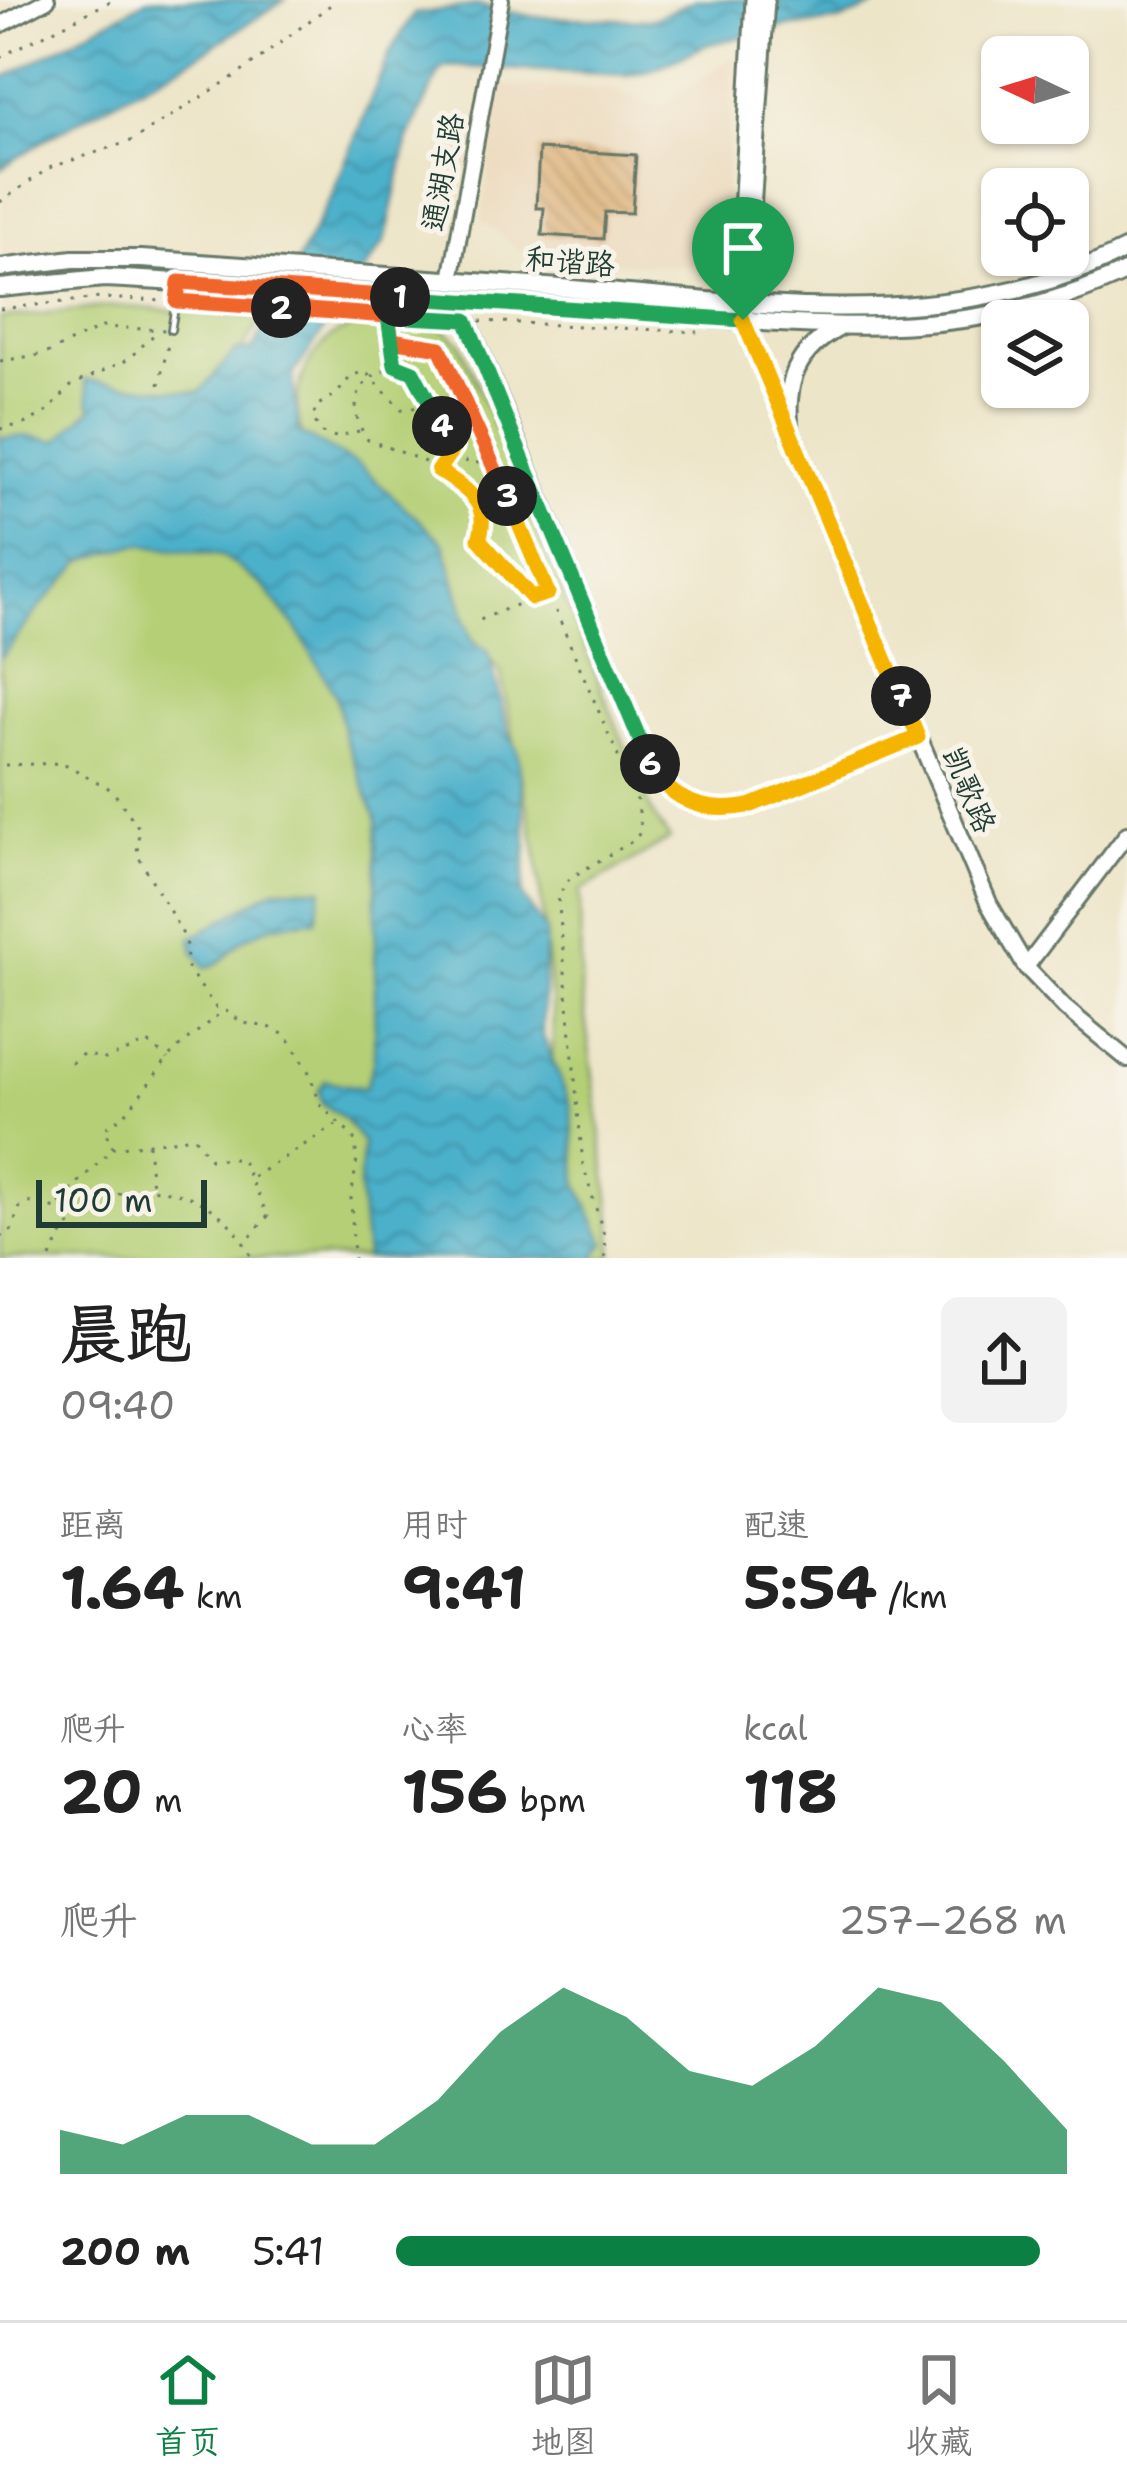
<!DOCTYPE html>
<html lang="zh">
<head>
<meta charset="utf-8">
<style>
	:root { --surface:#fff; --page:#f2f2f2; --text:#222; --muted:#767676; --line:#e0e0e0; --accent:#0b8043 }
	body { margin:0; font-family:"Shantell Sans","LXGW WenKai TC",sans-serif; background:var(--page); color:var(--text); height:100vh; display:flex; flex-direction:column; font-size:45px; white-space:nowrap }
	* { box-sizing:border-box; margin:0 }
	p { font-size:39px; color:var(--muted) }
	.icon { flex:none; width:66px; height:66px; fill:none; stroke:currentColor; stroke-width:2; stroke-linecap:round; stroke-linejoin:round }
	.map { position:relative; height:1258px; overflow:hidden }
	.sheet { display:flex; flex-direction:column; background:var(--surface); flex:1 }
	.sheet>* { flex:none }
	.needle { width:78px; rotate:274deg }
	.tools { position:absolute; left:981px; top:36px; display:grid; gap:24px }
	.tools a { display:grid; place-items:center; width:108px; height:108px; border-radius:18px; background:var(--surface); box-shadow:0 3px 9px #0004; font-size:60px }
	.scale { position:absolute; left:36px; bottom:30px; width:171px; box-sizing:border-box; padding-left:12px; border:6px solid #1f3d34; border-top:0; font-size:33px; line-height:42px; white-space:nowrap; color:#1f3d34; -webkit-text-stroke:9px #f7f3e8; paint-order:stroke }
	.pin { position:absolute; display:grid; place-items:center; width:102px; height:102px; color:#fff; margin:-123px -51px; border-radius:50% 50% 50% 0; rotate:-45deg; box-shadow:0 0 12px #0007 }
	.pin .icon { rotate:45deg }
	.km { position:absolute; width:60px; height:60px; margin:-30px; border-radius:50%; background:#222; color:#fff; font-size:33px; line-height:60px; text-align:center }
	.round { display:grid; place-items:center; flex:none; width:126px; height:126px; border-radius:18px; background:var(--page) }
	.headline { display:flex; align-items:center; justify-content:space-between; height:204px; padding:0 60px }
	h1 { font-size:66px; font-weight:700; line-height:90px }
	.stats { display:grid; grid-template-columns:repeat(3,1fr); gap:18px; height:204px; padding:12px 60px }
	.stats div { display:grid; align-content:center }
	.stats b { font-size:60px; font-weight:700 }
	.stats small { font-size:33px; font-weight:400 }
	.stats p { font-size:33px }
	.chart { height:336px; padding:24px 60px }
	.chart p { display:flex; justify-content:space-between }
	.chart svg { width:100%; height:216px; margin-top:12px; fill:var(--accent); opacity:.7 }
	ul { padding:0 60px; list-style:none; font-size:39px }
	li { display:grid; grid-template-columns:192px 144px 1fr; align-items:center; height:90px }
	li i { height:30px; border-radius:15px; background:var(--accent) }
	.dock { display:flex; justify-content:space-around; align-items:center; height:168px; border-top:3px solid var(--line); background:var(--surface); font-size:33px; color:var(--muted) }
	.dock a { display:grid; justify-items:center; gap:6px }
	.dock .selected { color:var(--accent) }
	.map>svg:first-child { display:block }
</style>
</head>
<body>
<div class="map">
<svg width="1127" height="1258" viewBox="0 0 1127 1258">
	<defs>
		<pattern id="water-waves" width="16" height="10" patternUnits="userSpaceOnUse" patternTransform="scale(3)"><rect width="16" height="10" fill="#4bb0ca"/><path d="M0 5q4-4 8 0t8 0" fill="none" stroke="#3e90a5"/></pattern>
		<pattern id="building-back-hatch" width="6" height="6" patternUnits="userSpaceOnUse" patternTransform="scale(3)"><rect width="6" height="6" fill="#dcae73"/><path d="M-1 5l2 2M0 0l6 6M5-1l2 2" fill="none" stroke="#b28f5f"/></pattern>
	</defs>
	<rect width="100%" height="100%" fill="#f7f3e8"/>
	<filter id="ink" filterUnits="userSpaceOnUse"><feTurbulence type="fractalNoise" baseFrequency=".00833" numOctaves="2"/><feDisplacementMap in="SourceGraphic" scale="24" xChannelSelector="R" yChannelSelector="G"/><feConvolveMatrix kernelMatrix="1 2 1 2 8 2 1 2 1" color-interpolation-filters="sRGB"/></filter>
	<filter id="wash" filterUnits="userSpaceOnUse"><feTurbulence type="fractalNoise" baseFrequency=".004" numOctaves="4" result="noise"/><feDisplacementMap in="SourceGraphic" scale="48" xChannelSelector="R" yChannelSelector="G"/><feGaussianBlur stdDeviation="2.7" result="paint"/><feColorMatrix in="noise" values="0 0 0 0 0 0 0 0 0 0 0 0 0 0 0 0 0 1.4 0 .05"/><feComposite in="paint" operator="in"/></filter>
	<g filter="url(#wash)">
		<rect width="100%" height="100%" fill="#ede5c8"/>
		<polygon fill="#ebd8ba" points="735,55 723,232 719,243 693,267 532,259 481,221 500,86 615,89 658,108"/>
		<g fill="#b4cf75" stroke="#6a8654" stroke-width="3">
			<polygon points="116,306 262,318 215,392 126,391 48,447 0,449 0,318"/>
			<path d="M375 320 443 329 460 342 653 815 670 839 580 891 581 987 612 1219V1258H567L551 1166 553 1016 536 849 500 671 308 447C287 407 298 367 331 337 342 328 362 325 375 320Z"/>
			<polygon points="213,528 359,674 411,915 387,1258 0,1258 0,620 48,550"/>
		</g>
		<g fill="url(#water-waves)" stroke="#35767f" stroke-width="3">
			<polygon points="147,0 285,0 194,58 52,135 0,169 0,80"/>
			<path d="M695 0H888L841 21 785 27 709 44 653 69 626 75 450 66 441 69 408 138 385 241 294 373C291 390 299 412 298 432L360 466 444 543 472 641 488 651 508 730 518 751 527 846 522 895 546 931 542 1033 571 1107 578 1184 605 1243 594 1258H366L359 1185 363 1143 345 1119 322 1103 319 1090 325 1081 365 1088 374 1060 377 820 344 736 337 698 297 629 264 587 222 555 138 544 84 560 40 607 0 659V438L29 436 57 441 91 409 85 380 199 393 235 351 252 350 331 197 390 52 414 14 478 5 535 17 650 20Z"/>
			<path d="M276 888H322L316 920C293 921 266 925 246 938 229 949 226 964 205 967L194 952 191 938Z"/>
		</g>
		<g id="blocks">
			<polygon fill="url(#building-back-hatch)" points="539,149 636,155 632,213 605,212 603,239 542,235 544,208 536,208"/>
		</g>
	</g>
	<g filter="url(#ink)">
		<use href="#blocks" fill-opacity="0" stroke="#677868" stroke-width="3"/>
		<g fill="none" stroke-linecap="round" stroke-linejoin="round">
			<defs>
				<polyline id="service" points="171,330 178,289"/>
				<g id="tertiary">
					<polyline points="0,25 47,0"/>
					<polyline points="451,280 501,0"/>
					<path d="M460 301 651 767C694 835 756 805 815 780 849 766 883 752 918 737"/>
					<polyline points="1127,834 1026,967 1065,1008 1127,1059"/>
				</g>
				<g id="secondary">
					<polyline points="754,0 739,265 743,320 989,904 1026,967"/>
					<polyline points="747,284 766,0"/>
				</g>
				<g id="primary">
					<path d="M0 268 73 259H141C281 268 421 278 561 288 750 303 951 338 1127 249"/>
					<path d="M0 288 104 278C268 286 432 299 597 309 777 321 958 354 1127 271"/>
					<path d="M790 434C784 383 795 350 842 326"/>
				</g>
			</defs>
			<use href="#service" stroke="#677868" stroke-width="10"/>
			<use href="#tertiary" stroke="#677868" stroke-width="20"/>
			<use href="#secondary" stroke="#677868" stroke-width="21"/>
			<use href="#primary" stroke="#677868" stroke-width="22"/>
			<g stroke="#677868" stroke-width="3" stroke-dasharray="3 9" stroke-linecap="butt">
				<polyline points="0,57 113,0"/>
				<polyline points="0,202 49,168 131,141 243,71 337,0"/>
				<polyline points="181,301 453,320"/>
				<polyline points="0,309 100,298 165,301"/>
				<path d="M388 317 395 366C356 377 345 408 368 440 407 455 501 481 479 539L532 598 473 623"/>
				<polyline points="480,321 698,332"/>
				<polyline points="392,340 431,344 447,357 638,803 641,830 636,839 570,878 558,896 583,1165 604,1235 605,1258"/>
				<polyline points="0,361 45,354 102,327 165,330"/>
				<polyline points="397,366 413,372 465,461 475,464 489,457"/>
				<polyline points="159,385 169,340"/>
				<polyline points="0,429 24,424 47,412 72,385 127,360 158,331"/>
				<path d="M359 431 336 437 322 433 314 420 315 407C322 402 332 398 338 392 349 381 349 372 367 373L401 409 408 410 429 402"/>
				<polyline points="439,469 454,447"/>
				<polyline points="5,765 63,763 112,790 139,828 137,854 185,938 188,969 219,1012"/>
				<polyline points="71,1063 83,1054 106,1059 148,1043 168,1059"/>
				<polyline points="148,1144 152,1188"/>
				<polyline points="113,1148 104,1129 125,1114 174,1051 220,1013 226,1011 243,1023 269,1027 287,1036 308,1070 321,1106 354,1138 357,1159 351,1199 354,1258"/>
				<polyline points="253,1177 336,1125"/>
				<polyline points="80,1212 69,1192 113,1148 194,1137 210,1159 241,1159 268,1216 244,1244"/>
				<polyline points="0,1237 11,1231 20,1207 27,1202 57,1209 59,1203 72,1197"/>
				<path d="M51 1258C78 1182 177 1166 231 1226 240 1235 246 1247 252 1258"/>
			</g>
			<use href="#service" stroke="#fff" stroke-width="4.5"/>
			<use href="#tertiary" stroke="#fff" stroke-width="14"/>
			<use href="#secondary" stroke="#fff" stroke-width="15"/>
			<use href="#primary" stroke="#fff" stroke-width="16"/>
		</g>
	</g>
	<g fill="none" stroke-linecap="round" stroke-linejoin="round" filter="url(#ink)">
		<defs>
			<polyline id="split-1" points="400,297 743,320"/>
			<polyline id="split-2" points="281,308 177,301 179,282 400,297"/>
			<polyline id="split-3" points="281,308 388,316 392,340 440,348 507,496"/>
			<path id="split-4" d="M442 426 454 447 438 470C465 488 492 503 479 539L532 598 548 593 507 496"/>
			<polyline id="split-5" points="442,426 413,372 395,365 388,316 466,320 517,446"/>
			<polyline id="split-6" points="517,446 650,764"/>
			<path id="split-7" d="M650 764C671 803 709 815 752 805L918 737 901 696"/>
			<polyline id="split-8" points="743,320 901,696"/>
		</defs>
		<use href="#split-1" stroke="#fff" stroke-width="24"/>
		<use href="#split-2" stroke="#fff" stroke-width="24"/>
		<use href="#split-3" stroke="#fff" stroke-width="24"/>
		<use href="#split-4" stroke="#fff" stroke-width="24"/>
		<use href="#split-5" stroke="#fff" stroke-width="24"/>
		<use href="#split-6" stroke="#fff" stroke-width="24"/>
		<use href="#split-7" stroke="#fff" stroke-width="24"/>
		<use href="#split-8" stroke="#fff" stroke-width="24"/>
		<use href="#split-1" stroke="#22a559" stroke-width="15"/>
		<use href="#split-2" stroke="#f0652b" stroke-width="15"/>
		<use href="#split-3" stroke="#f0652b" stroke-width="15"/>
		<use href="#split-4" stroke="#f5b400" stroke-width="15"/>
		<use href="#split-5" stroke="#22a559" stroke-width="15"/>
		<use href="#split-6" stroke="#22a559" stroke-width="15"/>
		<use href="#split-7" stroke="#f5b400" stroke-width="15"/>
		<use href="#split-8" stroke="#f5b400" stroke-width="15"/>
	</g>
	<g text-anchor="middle" stroke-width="10" stroke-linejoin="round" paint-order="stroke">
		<g font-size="30" fill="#1f3d34" stroke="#f7f3e8">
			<text transform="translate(443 172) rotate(-80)" y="10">通湖支路</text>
			<text transform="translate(570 262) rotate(4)" y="10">和谐路</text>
			<text transform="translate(969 790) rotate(67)" y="10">凯歌路</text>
		</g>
	</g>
</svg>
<div class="tools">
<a><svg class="needle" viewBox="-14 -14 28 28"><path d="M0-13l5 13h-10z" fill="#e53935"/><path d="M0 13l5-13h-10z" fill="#767676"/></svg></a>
<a><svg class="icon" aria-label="locate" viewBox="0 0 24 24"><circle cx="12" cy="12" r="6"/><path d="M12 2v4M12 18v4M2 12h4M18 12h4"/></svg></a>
<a><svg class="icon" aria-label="layers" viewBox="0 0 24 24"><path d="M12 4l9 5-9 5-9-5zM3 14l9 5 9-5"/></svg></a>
</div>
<div class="scale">100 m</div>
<div class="pin" style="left:743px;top:320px;background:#1e9e55"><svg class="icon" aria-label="arrive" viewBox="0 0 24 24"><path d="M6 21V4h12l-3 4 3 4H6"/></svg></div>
<b class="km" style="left:400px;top:297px">1</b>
<b class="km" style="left:281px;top:308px">2</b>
<b class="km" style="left:507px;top:496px">3</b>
<b class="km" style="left:442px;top:426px">4</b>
<b class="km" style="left:650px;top:764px">6</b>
<b class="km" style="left:901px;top:696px">7</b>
</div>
<section class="sheet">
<div class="headline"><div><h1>晨跑</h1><p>09:40</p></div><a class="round"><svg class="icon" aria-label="share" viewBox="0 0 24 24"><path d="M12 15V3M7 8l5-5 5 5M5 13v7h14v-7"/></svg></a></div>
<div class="stats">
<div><p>距离</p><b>1.64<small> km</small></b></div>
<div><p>用时</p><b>9:41</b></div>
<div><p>配速</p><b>5:54<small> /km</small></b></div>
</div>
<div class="stats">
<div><p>爬升</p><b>20<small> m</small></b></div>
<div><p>心率</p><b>156<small> bpm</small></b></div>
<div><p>kcal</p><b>118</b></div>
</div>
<div class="chart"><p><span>爬升</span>257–268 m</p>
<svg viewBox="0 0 160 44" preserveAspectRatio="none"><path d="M0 44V35L10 38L20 32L30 32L40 38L50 38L60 29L70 15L80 6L90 12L100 23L110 26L120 18L130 6L140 9L150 21L160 35V44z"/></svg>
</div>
<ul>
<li><b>200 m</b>5:41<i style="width:96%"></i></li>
</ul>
</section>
<nav class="dock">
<a class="selected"><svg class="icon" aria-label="home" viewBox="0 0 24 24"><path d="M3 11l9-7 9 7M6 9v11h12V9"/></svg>首页</a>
<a><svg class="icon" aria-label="map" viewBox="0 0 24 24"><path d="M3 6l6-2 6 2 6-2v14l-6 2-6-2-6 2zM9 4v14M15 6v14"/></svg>地图</a>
<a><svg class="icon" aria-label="saved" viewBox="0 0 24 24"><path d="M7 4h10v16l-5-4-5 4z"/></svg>收藏</a>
</nav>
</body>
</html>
